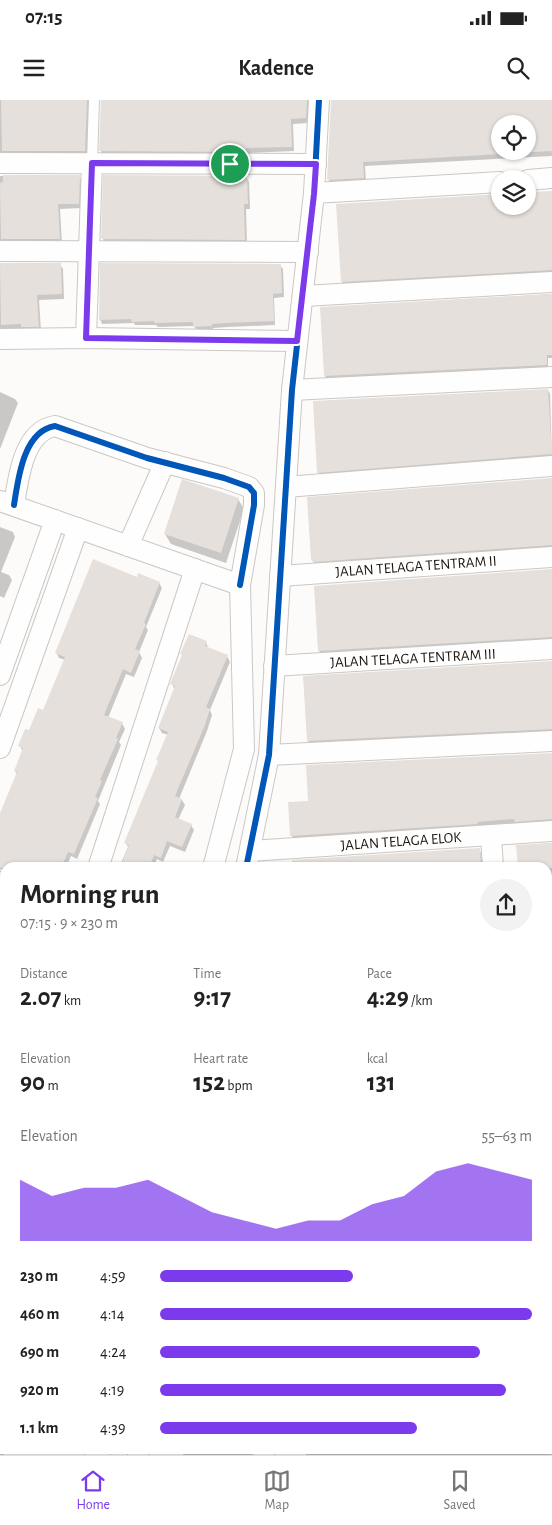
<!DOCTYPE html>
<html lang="en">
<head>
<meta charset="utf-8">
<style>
	:root { --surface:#fff; --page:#f2f2f2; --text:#222; --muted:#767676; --line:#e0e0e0; --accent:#7c3aed }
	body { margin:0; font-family:"Alegreya Sans",sans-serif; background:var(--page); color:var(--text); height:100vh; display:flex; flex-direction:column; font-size:19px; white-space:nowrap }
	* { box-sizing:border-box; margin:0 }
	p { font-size:16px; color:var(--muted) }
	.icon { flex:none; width:28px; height:28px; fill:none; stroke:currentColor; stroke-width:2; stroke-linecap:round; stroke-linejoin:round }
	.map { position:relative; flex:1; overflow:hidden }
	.sheet { position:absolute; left:0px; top:762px; width:552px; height:592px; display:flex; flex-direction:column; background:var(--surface); border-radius:15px 15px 0 0; box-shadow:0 1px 4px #0004 }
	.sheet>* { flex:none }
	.buttons { position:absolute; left:491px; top:15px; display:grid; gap:10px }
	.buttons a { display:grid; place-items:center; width:45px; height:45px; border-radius:50%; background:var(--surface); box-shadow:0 1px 4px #0004; font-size:25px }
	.pin { position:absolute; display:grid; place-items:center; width:42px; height:42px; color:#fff; margin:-21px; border:2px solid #fff; border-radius:50%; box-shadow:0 1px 5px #0007 }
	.round { display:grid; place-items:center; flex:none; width:52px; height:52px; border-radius:26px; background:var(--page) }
	.overview { display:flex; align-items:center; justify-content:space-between; height:85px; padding:0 20px }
	h1 { font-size:28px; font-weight:700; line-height:38px }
	.figures { display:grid; grid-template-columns:repeat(3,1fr); gap:8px; height:85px; padding:5px 20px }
	.figures div { display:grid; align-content:center }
	.figures b { font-size:25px; font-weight:700 }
	.figures small { font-size:14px; font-weight:400 }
	.figures p { font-size:14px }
	.chart { height:140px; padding:10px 20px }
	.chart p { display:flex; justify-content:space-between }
	.chart svg { width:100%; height:90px; margin-top:5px; fill:var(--accent); opacity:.7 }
	ul { padding:0 20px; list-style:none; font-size:16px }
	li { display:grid; grid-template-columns:80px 60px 1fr; align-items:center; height:38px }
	li i { height:12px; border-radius:6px; background:var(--accent) }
	.status { display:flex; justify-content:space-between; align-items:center; height:35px; padding:0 25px; background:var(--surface); direction:ltr }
	.status svg { height:14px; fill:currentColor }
	header { display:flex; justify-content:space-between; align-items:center; height:65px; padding:0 20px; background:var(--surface); font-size:22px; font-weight:700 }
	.menu { display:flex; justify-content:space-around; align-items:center; height:70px; border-top:1px solid var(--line); background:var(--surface); font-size:14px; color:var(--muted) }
	.menu a { display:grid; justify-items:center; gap:2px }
	.menu .selected { color:var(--accent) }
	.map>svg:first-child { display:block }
</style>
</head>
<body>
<div class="status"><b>07:15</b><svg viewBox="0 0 49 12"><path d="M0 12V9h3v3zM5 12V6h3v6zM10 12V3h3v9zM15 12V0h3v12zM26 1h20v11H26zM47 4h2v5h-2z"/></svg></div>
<header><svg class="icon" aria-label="menu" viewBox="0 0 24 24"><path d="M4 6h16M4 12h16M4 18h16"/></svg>Kadence<svg class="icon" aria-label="search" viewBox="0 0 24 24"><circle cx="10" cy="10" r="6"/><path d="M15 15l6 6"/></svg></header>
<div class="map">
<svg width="552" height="1355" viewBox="0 0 552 1355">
	<rect width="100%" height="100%" fill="#fdfbf9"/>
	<g fill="#0003" fill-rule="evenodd">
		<polygon points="0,0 93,0 88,56 0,57"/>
		<polygon points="102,0 311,0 308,23 293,24 294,51 248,53 248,56 103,56 101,51"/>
		<path d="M332 0H550L552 56 365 66 366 83 331 85 329 80ZM500 24H528V51H500Z"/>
		<polygon points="0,76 79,76 82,81 81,108 60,109 62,144 0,144"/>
		<polygon points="105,76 246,77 249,82 250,109 246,109 247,144 105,144 103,139"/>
		<polygon points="550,92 552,102 552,174 344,185 342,182 500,95 500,106 528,106 528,94"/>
		<polygon points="0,164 60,164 63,169 64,199 39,200 41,231 0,233"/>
		<polygon points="280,165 283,169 284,197 274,198 275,225 228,227 213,228 213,230 197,231 194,226 158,227 156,225 135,225 134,223 102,224 100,219"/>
		<polygon points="552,194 552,258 548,258 548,268 327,279 325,276 322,208"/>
		<polygon points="548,290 550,294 552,357 320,375 318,372"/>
		<polygon points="0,292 15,299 18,303 0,349"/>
		<polygon points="552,380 552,448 316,465 312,460"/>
		<polygon points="238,399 244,409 226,463 171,444 165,434"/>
		<polygon points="0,427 13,432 15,437 1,472 9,475 12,480 4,498 0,496"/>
		<polygon points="552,470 552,540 321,554 319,551 316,487"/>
		<polygon points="137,478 159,483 162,488 146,527 148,530 139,552 142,558 134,577 126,574 108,618 122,623 125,629 119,642 121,645 98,701 100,704 77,759 71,756 66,768 5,768 5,771 0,769 0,722 17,675 15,671 23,652 20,646 43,611 65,560 59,558 56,552"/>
		<polygon points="206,542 208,548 227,556 230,562 210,610 212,615 207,631 179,699 182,700 185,705 178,720 191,725 194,730 185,752 170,746 163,762 157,759 153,768 119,768 128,747 126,743 159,662 158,660 168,635 162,633 159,628 175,590 172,584"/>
		<polygon points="552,562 552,632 310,644 308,641"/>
		<polygon points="552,654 552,723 518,725 517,723 479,726 479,728 294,740 292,736 290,703 309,702"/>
		<polygon points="552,743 552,996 548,997 548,768 518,746"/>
		<polygon points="479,749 481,753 483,768 291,766"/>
		<polygon points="0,812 5,815 5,886 0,884"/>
		<polygon points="0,933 5,936 5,1017 0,1015"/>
		<polygon points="548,1016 552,1017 552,1089 548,1089"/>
		<polygon points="0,1075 5,1077 5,1159 0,1157"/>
		<rect x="548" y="1179" width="4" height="69"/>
		<polygon points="0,1199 5,1201 5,1273 0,1271"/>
		<polygon points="548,1296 552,1297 552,1355 306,1355 306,1350 548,1350"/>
		<polygon points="0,1349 4,1355 0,1355"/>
		<polygon points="184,1350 252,1350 252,1355 183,1355"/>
	</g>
	<g fill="#e6e0dc" fill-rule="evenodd">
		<polygon points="1,0 87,0 85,51 2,51"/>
		<polygon points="101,0 307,0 306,18 291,19 292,47 246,48 246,52 99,51"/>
		<path d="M331 0H552V51L363 62 364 78 327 80ZM500 24H528V51H500Z"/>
		<polygon points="3,75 80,75 79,104 58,104 60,139 1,139 0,83 3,82"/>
		<polygon points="103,75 247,76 248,104 244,104 245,140 101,139"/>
		<polygon points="552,91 552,170 341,182 336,104 500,94 500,106 528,106 528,92"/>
		<polygon points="0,163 61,163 62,194 37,195 39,227 21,227 21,224 1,225"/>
		<polygon points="100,163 281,164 282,193 273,194 274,221 225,223 212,224 212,226 193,227 193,222 154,223 154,221 132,222 131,219 99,220"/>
		<polygon points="552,194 552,255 547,255 547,265 324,276 320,207"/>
		<polygon points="548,289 552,354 317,373 313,301"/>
		<polygon points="552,378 552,445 313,462 311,460 307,397"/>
		<polygon points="182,379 239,398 221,453 164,434"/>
		<polygon points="93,459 137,477 138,473 160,482 144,523 146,524 135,549 140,551 131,573 123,569 104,615 123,622 116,638 118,639 100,680 102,681 95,697 98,698 74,754 68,752 61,768 0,768 0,713 17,672 14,671 23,648 18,646 25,629 29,630 38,608 43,610 65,557 55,553"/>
		<polygon points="552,469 552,537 318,551 314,486"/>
		<polygon points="189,534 207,541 205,546 228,555 206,607 210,609 205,625 175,696 182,699 175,717 192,724 182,747 167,741 161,758 154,755 149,768 120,768 129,745 124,743 158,661 156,660 168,632 158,628 175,586 170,584 182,555 180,554"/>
		<polygon points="552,561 552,629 307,641 303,576"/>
		<polygon points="552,653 552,719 515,722 514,719 477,722 478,724 290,736 288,702 308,701 306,665"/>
		<polygon points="552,743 552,768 518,768 516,745"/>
		<polygon points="480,748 481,768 292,768 292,760"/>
	</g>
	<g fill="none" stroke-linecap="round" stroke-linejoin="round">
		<defs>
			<polyline id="service" points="92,63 94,0"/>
			<g id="minor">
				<polyline points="0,63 316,64"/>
				<polyline points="528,80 552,78"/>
				<polyline points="314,93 500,82"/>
				<polyline points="0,151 308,152"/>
				<polyline points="303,196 552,182"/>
				<polyline points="86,238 92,63"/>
				<polyline points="0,239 86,238 297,241"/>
				<polyline points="292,290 552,277"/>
				<polyline points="286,387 552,366"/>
				<polyline points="0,401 240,485 244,649 213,768"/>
				<path d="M14 405C18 380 23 331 55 326L147 358 224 378 249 387 254 393V405L240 485"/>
				<polyline points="128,446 165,362"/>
				<polyline points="280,476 552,457"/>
				<polyline points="274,566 552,549"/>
				<polyline points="0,575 55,420"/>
				<polyline points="0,648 78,428"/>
				<polyline points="269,655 552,641"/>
				<polyline points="491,735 493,768"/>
				<polyline points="250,751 552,731"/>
				<polyline points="98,768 195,469"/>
				<polyline points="246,768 269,655 292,290 314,93 319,0"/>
				<polyline points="0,782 5,784"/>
				<polyline points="0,910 5,912"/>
				<polyline points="548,1004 552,1004"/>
				<polyline points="0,1050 5,1052"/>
				<polyline points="548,1132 552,1132"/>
				<polyline points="548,1161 552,1161"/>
				<polyline points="0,1181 5,1183"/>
				<polyline points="548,1284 552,1284"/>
				<polyline points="0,1317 5,1318"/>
				<polyline points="94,1350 100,1352"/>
				<polyline points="138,1355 139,1350"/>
				<polyline points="264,1355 264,1350"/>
			</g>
		</defs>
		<use href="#service" stroke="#cbc7c2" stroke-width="12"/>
		<use href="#minor" stroke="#cbc7c2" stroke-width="22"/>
		<use href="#service" stroke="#fffefe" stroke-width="10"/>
		<use href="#minor" stroke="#fffefe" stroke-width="20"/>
		<defs>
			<g id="cycleway">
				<path d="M14 405C18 380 23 331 55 326L147 358 224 378 249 387 254 393V405L240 485"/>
				<polyline points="246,768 269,655 292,290 314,93 319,0"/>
			</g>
		</defs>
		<use href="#cycleway" stroke="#fff" stroke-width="9"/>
		<use href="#cycleway" stroke="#0057b8" stroke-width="6"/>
	</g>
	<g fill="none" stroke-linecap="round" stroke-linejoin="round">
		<defs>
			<polygon id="route" points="92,63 316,64 314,94 297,241 86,238"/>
		</defs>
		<use href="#route" stroke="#fff" stroke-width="10"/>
		<use href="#route" stroke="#7c3aed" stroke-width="6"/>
	</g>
	<g text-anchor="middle" stroke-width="4" stroke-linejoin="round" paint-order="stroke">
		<g font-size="15" fill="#1d160f" stroke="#fff">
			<text transform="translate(416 466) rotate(-4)" y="5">JALAN TELAGA TENTRAM II</text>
			<text transform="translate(413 558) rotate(-3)" y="5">JALAN TELAGA TENTRAM III</text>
			<text transform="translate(401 741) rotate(-4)" y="5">JALAN TELAGA ELOK</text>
		</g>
	</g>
</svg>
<div class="buttons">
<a><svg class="icon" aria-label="locate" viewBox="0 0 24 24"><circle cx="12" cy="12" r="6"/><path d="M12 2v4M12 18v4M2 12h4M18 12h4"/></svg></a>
<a><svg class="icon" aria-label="layers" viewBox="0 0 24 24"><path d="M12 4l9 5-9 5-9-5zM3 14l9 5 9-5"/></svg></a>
</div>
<div class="pin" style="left:230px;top:64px;background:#1e9e55"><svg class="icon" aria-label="arrive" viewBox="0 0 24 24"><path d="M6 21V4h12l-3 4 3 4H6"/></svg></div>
<section class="sheet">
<div class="overview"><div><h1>Morning run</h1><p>07:15 · 9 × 230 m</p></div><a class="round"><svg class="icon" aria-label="share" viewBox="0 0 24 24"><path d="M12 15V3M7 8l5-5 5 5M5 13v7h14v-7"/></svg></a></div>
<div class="figures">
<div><p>Distance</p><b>2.07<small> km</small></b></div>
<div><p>Time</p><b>9:17</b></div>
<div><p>Pace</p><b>4:29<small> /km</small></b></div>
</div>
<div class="figures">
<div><p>Elevation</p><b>90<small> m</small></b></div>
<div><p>Heart rate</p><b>152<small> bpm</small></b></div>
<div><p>kcal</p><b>131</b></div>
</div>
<div class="chart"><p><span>Elevation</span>55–63 m</p>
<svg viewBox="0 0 160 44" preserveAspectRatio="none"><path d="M0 44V14L10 22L20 18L30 18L40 14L50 22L60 30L70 34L80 38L90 34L100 34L110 26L120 22L130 10L140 6L150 10L160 14V44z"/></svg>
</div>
<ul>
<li><b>230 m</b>4:59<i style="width:52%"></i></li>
<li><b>460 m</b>4:14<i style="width:100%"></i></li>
<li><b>690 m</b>4:24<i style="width:86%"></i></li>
<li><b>920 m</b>4:19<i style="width:93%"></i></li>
<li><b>1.1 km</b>4:39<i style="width:69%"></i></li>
</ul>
</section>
</div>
<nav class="menu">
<a class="selected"><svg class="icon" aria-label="home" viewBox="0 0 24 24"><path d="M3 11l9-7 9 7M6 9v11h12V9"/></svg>Home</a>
<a><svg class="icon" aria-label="map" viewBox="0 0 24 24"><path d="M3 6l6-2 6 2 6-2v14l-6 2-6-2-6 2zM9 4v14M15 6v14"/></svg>Map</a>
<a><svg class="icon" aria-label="saved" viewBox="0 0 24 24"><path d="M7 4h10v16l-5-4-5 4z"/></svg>Saved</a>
</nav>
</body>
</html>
